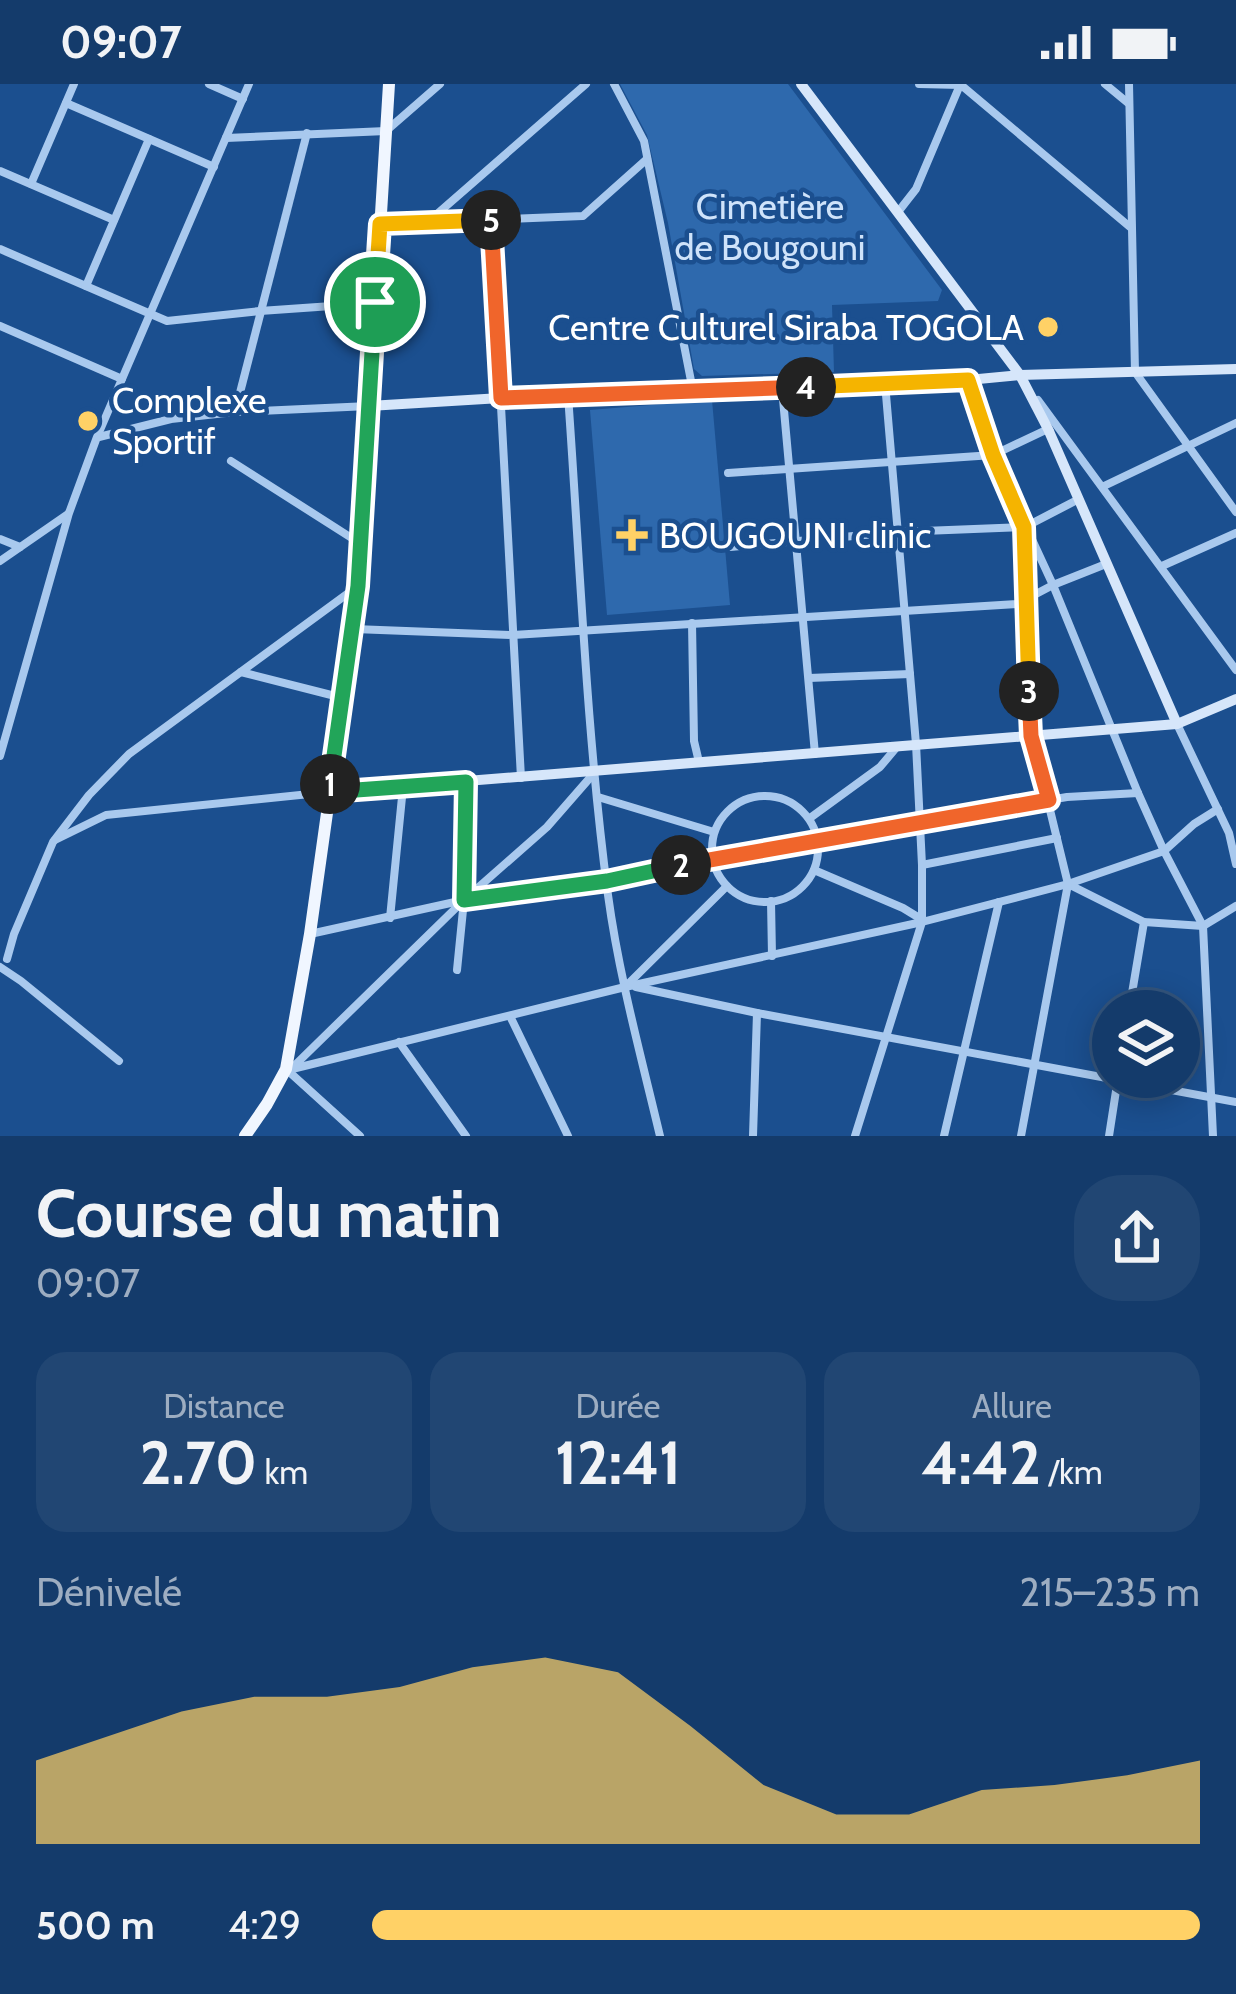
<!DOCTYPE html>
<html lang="fr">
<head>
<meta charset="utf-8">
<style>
	:root { --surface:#143b6b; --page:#214673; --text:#f1f3f6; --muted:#9dadc1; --line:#33557e; --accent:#ffd166 }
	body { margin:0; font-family:Cabin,sans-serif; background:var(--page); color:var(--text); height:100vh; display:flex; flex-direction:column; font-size:45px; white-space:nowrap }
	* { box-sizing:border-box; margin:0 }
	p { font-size:39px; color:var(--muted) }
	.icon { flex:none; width:66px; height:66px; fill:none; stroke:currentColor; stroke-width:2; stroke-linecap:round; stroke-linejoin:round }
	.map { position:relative; height:1052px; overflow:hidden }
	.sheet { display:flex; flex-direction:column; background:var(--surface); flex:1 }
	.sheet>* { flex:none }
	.buttons { position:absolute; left:1092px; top:906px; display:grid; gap:24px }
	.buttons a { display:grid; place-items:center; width:108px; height:108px; border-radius:50%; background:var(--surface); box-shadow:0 6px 30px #0003,0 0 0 3px var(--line); font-size:60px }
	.pin { position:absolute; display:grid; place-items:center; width:102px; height:102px; color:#fff; margin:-51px; border:6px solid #fff; border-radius:50%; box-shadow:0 3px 12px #0007 }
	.km { position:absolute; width:60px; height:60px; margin:-30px; border-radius:50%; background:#222; color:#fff; font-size:33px; line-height:60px; text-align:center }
	.round { display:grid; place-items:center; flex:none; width:126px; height:126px; border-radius:48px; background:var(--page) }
	.head { display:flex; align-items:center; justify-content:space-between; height:204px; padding:0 36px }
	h1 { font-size:66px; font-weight:700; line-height:90px }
	.stats { display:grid; grid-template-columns:repeat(3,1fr); gap:18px; height:204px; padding:12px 36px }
	.stats div { display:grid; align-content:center; border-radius:30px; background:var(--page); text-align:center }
	.stats b { font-size:60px; font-weight:700 }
	.stats small { font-size:33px; font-weight:400 }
	.stats p { font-size:33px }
	.chart { height:336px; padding:24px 36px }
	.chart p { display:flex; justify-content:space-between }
	.chart svg { width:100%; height:216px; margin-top:12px; fill:var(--accent); opacity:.7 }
	ul { padding:0 36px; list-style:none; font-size:39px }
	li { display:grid; grid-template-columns:192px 144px 1fr; align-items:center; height:90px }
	li i { height:30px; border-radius:15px; background:var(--accent) }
	.status { display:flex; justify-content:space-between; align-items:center; height:84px; padding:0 60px; background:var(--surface); direction:ltr }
	.status svg { height:33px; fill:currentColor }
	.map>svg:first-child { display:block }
</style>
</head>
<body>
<div class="status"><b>09:07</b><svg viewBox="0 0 49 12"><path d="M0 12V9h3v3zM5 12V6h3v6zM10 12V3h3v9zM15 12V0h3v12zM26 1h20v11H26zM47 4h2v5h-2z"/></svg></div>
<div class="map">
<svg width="1236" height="1052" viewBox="0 0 1236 1052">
	<rect width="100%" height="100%" fill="#1b4f8f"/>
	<g fill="#2e69ad">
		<polygon points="620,0 788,0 942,206 938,217 832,221 834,288 702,292 694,285 668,139 647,51"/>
		<polygon points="712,316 730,521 607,531 590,326"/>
	</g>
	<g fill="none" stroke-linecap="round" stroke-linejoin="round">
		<g stroke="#a9c9ee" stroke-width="8">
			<polyline points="209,0 243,15"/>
			<polyline points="614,0 644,57 693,307"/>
			<polyline points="919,0 961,1 1130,143"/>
			<polyline points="1105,0 1128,19"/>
			<polyline points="1129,0 1135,288 1236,428"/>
			<polyline points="66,19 214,83"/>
			<polyline points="226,54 386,47 440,0"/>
			<polyline points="0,87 114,136"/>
			<polyline points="31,100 74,0"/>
			<polyline points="898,128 916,105 960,1"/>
			<polyline points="491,136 521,694"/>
			<polyline points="429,137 586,0"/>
			<polyline points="382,140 583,132 647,75"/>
			<polyline points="0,165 167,237 260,227 375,219"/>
			<polyline points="86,202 149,55"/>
			<polyline points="0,242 122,295"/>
			<polyline points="968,296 993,371 1053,501 1138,709 1164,767 1203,842 1213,1052"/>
			<polyline points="782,304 815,670"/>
			<path d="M568 311C580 477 586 646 608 811 619 892 641 972 660 1052"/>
			<polyline points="1038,316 1236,586"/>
			<polyline points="235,328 307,49"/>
			<polyline points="99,353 171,335 235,328 369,322"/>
			<polyline points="231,377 361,460"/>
			<polyline points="728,389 993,371 1048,345 1050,347"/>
			<polyline points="1104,402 1236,339"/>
			<polyline points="0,455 20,463"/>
			<polyline points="730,463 898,448 1025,443 1077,416"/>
			<polyline points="0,477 68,430"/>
			<polyline points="1162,482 1236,449"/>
			<polyline points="692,539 694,657 699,678"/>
			<polyline points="354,545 513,551 1017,520 1053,501 1106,480"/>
			<polyline points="241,588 343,614"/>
			<polyline points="809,594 910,590"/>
			<polyline points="1177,640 1229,749 1236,780"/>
			<polyline points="0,672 69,429 97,353 249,0"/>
			<circle cx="765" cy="765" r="53"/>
			<polyline points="598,713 714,748"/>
			<polyline points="810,734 880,683 896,664"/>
			<polyline points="55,756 106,731 329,708"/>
			<polyline points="922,781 1057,754"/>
			<polyline points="814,786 903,824 921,835"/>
			<polyline points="1068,800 1144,838 1203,842 1236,822"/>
			<polyline points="771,817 772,872"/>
			<polyline points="390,834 403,703"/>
			<polyline points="310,850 464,816 607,797 714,774 1067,713 1138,709"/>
			<polyline points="7,875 14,850 53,758 89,711 129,670 358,502"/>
			<polyline points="0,883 21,897 119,977"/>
			<polyline points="457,886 464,816 466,698"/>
			<polyline points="626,902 727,802"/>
			<polyline points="636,903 757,929 1236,1018"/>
			<polyline points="1129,927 1144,838"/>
			<polyline points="510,932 568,1052"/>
			<polyline points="399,958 466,1052"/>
			<polyline points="292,984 464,816 547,743 595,688"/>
			<polyline points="286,985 360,1052"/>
			<polyline points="288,986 625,903 922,838 1068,800 1164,767 1194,740 1218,725"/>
			<polyline points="753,1052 757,929"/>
			<polyline points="855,1052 922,838 922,781 916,660 885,299"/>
			<polyline points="944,1052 999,818"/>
			<polyline points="1021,1052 1068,800 1032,652 1025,450"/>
			<polyline points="1109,1052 1118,994"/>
		</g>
		<g stroke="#d6e6fa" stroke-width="10">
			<polyline points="801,0 1020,291 1048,345 1177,640"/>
			<polyline points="369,322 501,314 968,296 1020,291 1236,285"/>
			<polyline points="329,708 1177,640 1236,615"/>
		</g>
		<polyline stroke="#f0f6ff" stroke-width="12" points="245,1052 267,1020 286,985 310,850 353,544 358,502 389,0"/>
	</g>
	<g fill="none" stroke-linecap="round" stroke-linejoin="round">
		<defs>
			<polyline id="split-1" points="330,700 358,502 375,218"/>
			<polyline id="split-2" points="330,700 329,708 466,698 464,816 607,797 681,781"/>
			<polyline id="split-3" points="681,781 1049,716 1031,652 1029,607"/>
			<polyline id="split-4" points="806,303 968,296 993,371 1024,443 1029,607"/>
			<polyline id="split-5" points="491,136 501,314 806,303"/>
			<polyline id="split-6" points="375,218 380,140 491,136"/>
		</defs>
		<use href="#split-1" stroke="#fff" stroke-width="24"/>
		<use href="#split-2" stroke="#fff" stroke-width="24"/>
		<use href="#split-3" stroke="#fff" stroke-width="24"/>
		<use href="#split-4" stroke="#fff" stroke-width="24"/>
		<use href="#split-5" stroke="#fff" stroke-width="24"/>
		<use href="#split-6" stroke="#fff" stroke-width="24"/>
		<use href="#split-1" stroke="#22a559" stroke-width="15"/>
		<use href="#split-2" stroke="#22a559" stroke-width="15"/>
		<use href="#split-3" stroke="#f0652b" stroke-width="15"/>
		<use href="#split-4" stroke="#f5b400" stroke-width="15"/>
		<use href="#split-5" stroke="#f0652b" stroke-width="15"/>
		<use href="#split-6" stroke="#f5b400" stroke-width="15"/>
	</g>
	<g fill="#ffd166" stroke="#1b4f8f" stroke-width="4.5">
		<circle cx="1048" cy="243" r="12"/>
		<circle cx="88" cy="337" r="12"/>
		<path d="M626 433h12v12h12v12h-12v12h-12v-12h-12v-12h12z"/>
	</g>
	<g text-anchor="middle" stroke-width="9" stroke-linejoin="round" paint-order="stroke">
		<g font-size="36" fill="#cfe3fa" stroke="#1b4f8f">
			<text x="770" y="135">Cimetière<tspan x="770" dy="41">de Bougouni</tspan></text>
		</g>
		<g font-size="36" fill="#fff" stroke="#1b4f8f" text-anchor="start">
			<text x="1024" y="256" text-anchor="end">Centre Culturel Siraba TOGOLA</text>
			<text x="112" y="329">Complexe<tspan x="112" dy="41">Sportif</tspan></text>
			<text x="659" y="464">BOUGOUNI clinic</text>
		</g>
	</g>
</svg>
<div class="buttons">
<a><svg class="icon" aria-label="layers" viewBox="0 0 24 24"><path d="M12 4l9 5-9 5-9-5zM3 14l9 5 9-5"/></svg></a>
</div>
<div class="pin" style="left:375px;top:218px;background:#1e9e55"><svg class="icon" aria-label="arrive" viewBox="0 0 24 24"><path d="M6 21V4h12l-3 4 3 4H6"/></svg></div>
<b class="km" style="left:330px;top:700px">1</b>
<b class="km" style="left:681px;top:781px">2</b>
<b class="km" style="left:1029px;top:607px">3</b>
<b class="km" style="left:806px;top:303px">4</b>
<b class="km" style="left:491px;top:136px">5</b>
</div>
<section class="sheet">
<div class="head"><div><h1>Course du matin</h1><p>09:07</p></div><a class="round"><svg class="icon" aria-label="share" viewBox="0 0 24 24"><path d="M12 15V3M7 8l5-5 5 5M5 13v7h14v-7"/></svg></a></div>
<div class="stats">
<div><p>Distance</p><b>2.70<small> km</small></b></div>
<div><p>Durée</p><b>12:41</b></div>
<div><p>Allure</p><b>4:42<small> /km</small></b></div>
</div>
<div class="chart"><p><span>Dénivelé</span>215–235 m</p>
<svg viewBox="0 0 160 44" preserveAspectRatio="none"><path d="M0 44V27L10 22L20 17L30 14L40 14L50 12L60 8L70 6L80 9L90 20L100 32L110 38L120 38L130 33L140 32L150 30L160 27V44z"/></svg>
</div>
<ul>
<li><b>500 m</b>4:29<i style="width:100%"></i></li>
</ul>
</section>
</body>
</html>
